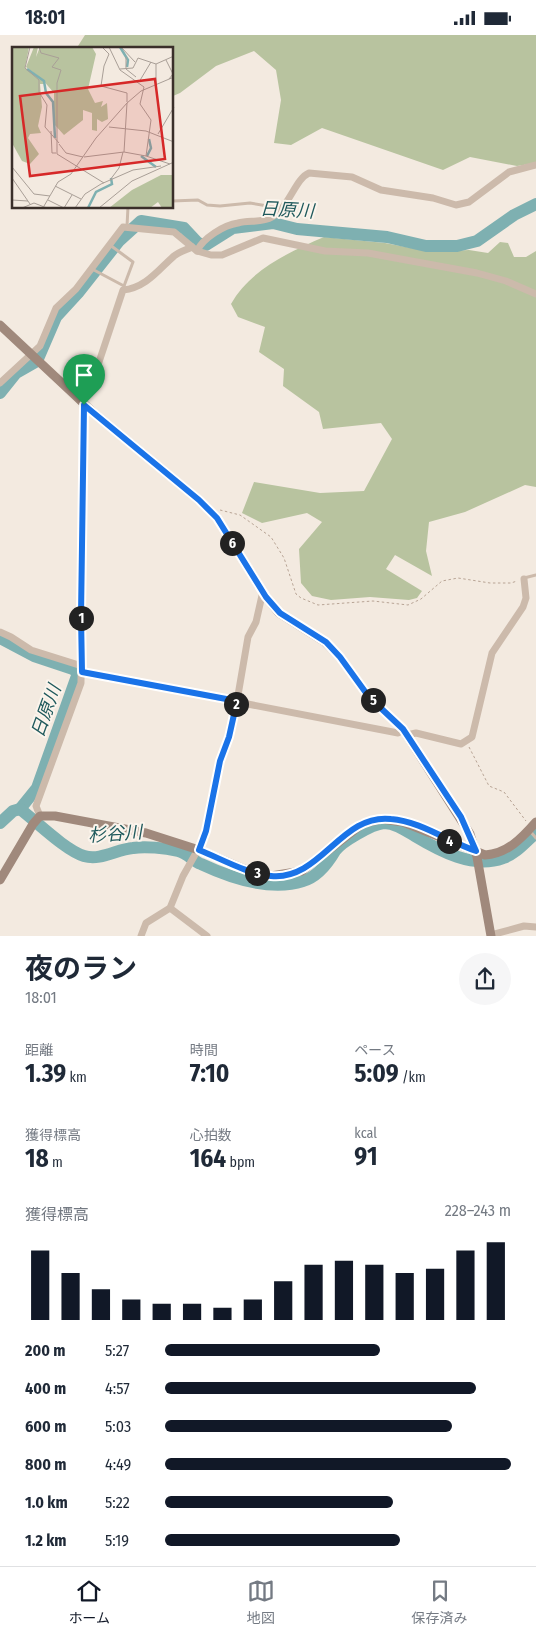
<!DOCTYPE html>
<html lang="ja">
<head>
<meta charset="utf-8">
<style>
	:root { --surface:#fff; --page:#f6f6f7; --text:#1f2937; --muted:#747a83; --line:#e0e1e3; --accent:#111827 }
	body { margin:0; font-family:"Fira Sans Condensed","Noto Sans JP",sans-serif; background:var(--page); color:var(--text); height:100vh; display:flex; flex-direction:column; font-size:19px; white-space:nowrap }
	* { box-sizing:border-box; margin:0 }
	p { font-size:16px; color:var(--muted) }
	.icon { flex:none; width:28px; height:28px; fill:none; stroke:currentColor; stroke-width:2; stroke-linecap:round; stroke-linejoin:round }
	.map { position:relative; height:901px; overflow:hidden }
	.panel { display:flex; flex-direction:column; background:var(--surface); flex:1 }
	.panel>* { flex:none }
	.pin { position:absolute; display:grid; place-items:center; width:42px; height:42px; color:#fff; margin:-51px -21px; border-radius:50% 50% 50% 0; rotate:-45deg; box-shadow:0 0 5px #0007 }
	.pin .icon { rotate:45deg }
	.km { position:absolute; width:25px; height:25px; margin:-12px; border-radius:50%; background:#222; color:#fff; font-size:14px; line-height:25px; text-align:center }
	.round { display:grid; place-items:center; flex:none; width:52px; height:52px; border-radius:26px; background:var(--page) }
	.head { display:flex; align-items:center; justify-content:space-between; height:85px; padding:0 25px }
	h1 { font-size:28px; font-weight:700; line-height:38px }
	.metrics { display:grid; grid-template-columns:repeat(3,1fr); gap:8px; height:85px; padding:5px 25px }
	.metrics div { display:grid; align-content:center }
	.metrics b { font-size:25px; font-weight:700 }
	.metrics small { font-size:14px; font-weight:400 }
	.metrics p { font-size:14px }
	.chart { height:140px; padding:10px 25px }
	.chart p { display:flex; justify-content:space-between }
	.chart svg { width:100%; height:90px; margin-top:5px; stroke:var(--accent); stroke-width:6 }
	ul { padding:0 25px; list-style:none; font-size:16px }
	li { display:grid; grid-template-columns:80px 60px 1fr; align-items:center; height:38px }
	li i { height:12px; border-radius:6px; background:var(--accent) }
	.status { display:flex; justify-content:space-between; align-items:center; height:35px; padding:0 25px; background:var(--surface); direction:ltr }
	.status svg { height:14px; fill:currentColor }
	.tabs { display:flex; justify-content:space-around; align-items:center; height:70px; border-top:1px solid var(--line); background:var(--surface); font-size:14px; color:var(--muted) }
	.tabs a { display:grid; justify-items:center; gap:2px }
	.tabs .on { color:var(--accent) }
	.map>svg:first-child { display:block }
</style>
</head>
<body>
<div class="status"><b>18:01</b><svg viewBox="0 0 49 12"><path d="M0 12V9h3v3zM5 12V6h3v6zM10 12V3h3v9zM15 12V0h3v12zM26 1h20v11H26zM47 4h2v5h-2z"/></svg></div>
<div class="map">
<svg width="536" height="901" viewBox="0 0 536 901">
	<rect width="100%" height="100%" fill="#f3eae0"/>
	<g fill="#b8c39f">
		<polygon points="85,0 536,0 536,128 517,131 470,122 443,135 322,93 291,110 274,108 281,65 276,35 254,16 216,31 180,58 173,61 172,14 80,14 78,11"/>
		<path d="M324 202 385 208 432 217 469 215 488 218 500 207 508 208 514 222H526L536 216V452L525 450 465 477 429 487 426 516 432 541 395 520 386 534 422 556 417 563 409 565 370 562 331 565 312 561 301 548 299 514 322 487 307 478 262 488 242 478 254 447 320 458 364 456 392 404 381 388 323 394 319 377 283 351 284 334 259 317 265 292 238 282 231 269C250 235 289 217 324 202Z"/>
	</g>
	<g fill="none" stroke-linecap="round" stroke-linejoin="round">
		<g stroke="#7eb0b1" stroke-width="12">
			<polyline points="0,358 16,338 37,326 56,282 78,258 119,206 141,186 184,193 198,208 206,210 233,193 273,188 297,194 387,202 426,211 457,211 477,206 514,180 536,169"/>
			<polyline points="0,603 34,621 73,634 78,638 37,753 20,774"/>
			<path d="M20 774C37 787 65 815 84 821 101 826 117 814 133 813 145 811 165 813 178 816 187 818 193 826 201 829 231 843 270 857 303 846 317 842 328 828 335 816 341 807 372 789 384 788 395 788 405 795 415 801 440 816 473 834 503 823 516 819 526 806 536 798"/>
			<polyline points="0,788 13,776 20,774"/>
		</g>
		<g stroke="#b8a495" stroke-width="1" stroke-dasharray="2.5 2.5" stroke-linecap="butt">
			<polyline points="220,475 240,480 271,502 284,523 296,559 301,563 318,570 373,566 408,570 421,564 442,546 458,543 490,548 511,548 517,546"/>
			<polyline points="469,712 489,751 504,757 526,786"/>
		</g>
		<g stroke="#ccbaab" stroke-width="3">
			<polyline points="172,166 198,165 207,170 220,171 250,168 280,173"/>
			<polyline points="127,191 128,172"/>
			<polyline points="110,210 133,227 124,251"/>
			<polyline points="92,234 124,251"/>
			<polyline points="524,543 536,540"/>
			<polyline points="530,796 536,803"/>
		</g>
		<g stroke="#ccbaab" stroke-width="7">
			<path d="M197 216C203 203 224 190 238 188 249 185 262 188 272 182 290 171 295 144 309 138L352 142 381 155 433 163 456 170 469 167 509 137 536 130"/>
			<polyline points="0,348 40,311 56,273 76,254 123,192 174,197 197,216 211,220 222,220 263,203 325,216 368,218 477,238 506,246 536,259"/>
			<path d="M80 366 95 339 123 255C146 253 159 234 174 221 179 217 186 215 192 212"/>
			<polyline points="0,597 11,602 31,615 82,631"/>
			<polyline points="82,637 398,698 403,694"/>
			<polyline points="407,700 416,698 461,709 472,702 492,618 523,572 526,563 524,544"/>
			<polyline points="40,781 36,771 81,648 84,369"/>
			<polyline points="170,873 207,901"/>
			<polyline points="491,900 524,891 536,892"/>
			<polyline points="141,901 146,888 170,873 183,841 205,802 220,725 229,701 237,666 248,602 256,587 263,556"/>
		</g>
		<g stroke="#a0897c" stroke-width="9">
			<polyline points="0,290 95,379 199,465 217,483 266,562 279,578 325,607 340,622 369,662 403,694 470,799 477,822 491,901"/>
			<path d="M0 845 33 789 40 781H55L146 798 199 815 251 837 271 841 302 836 362 789 382 784 403 787 485 820C507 819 522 803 536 787"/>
		</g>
	</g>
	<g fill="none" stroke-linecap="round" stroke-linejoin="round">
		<defs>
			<path id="route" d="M84 370 199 465 217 483 266 562 280 578 326 607 340 622 369 662 403 694 461 782 476 816C449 807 420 786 391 784 341 778 321 846 271 841 245 838 222 824 199 815L206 796 220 726 229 702 237 666 82 637 81 581Z"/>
		</defs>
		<use href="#route" stroke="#fff" stroke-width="10"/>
		<use href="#route" stroke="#1a73e8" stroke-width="6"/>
	</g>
	<g text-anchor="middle" stroke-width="4" stroke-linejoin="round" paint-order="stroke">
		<g font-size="18" font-style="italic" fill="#1f595c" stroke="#fbf4ec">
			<text transform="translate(287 175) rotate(3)" y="6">日原川</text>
			<text transform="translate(46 676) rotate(-70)" y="6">日原川</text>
			<text transform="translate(115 799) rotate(-4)" y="6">杉谷川</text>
		</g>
	</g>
	<g transform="translate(12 12)">
		<rect width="161" height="161" fill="#f3eae0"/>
		<path d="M0 0H17L13 21 29 31 14 20 22 0H26L24 10 28 0H80L84 7 76 42 83 56 91 54 89 60 95 56 96 72 90 75 85 72V84L80 83V66L71 63V73L52 88 42 77V46L30 32 33 37H28L30 60 26 79 29 86 18 87 16 91 27 107 18 117 10 114 0 96ZM149 128H161V161H150L146 155 138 161H97L120 143Z" fill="#b8c39f"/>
		<path fill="none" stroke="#7eb0b1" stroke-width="2.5" d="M108 0 116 13 115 20M15 22 32 34 34 46 41 55 43 91M129 109 144 120M135 109 139 101 137 92M76 161 84 145 100 137 99 131"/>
		<path fill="none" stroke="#a99f97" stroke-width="1" d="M18 0 13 21 27 33V45L35 58 33 80 47 96M27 0 29 6 47 11 40 20M90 0 97 7 92 19 89 39 115 46V55M97 0 108 23 132 40 128 57 139 73 134 109 158 117M109 0 123 15M114 10V22L124 30M154 13 161 27 157 32M40 20 49 23 45 36V107L92 136M108 22 121 21 126 11 144 17 162 9M127 35 139 15M144 39V17M97 80 134 84 162 95M39 84 40 106H44M146 87 162 60M47 97 54 106 71 110M112 105 115 56M72 110 112 105 134 109M0 120 22 147 38 149M0 131 18 157M98 133 107 121 111 105M43 139 69 152M0 153 16 154M36 153 52 161 60 148M32 159 46 135 59 127 84 91 115 56 129 44 162 30M10 161 22 156 35 161M63 161 73 147 89 137 121 123 149 119M87 161 120 134 162 115"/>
		<path fill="#d62828" fill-opacity="0.15" stroke="#d62828" stroke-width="2.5" d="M143 32 153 112 18 129 8 49Z"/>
		<rect width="161" height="161" fill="none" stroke="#3a2f2a" stroke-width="2.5"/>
	</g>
</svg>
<div class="pin" style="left:84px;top:370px;background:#1e9e55"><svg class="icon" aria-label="arrive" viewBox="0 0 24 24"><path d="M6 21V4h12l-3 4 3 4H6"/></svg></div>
<b class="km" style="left:81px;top:583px">1</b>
<b class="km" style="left:236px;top:669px">2</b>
<b class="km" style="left:257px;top:838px">3</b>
<b class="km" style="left:449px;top:806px">4</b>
<b class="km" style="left:373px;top:665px">5</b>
<b class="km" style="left:232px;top:508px">6</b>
</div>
<section class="panel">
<div class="head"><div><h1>夜のラン</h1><p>18:01</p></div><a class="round"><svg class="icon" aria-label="share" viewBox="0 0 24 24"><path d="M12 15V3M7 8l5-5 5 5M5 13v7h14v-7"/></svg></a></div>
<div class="metrics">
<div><p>距離</p><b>1.39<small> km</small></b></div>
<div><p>時間</p><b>7:10</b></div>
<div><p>ペース</p><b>5:09<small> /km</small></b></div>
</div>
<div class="metrics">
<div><p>獲得標高</p><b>18<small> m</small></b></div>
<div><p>心拍数</p><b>164<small> bpm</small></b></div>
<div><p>kcal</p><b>91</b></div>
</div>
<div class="chart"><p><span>獲得標高</span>228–243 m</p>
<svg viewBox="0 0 160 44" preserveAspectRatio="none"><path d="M5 44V10M15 44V21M25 44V29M35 44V34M45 44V36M55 44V36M65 44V38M75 44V34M85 44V25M95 44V17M105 44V15M115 44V17M125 44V21M135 44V19M145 44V10M155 44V6"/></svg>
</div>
<ul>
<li><b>200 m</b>5:27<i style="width:62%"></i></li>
<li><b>400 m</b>4:57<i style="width:90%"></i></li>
<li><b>600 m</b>5:03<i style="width:83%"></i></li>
<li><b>800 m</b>4:49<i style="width:100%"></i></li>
<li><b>1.0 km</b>5:22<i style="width:66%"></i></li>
<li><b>1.2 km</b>5:19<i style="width:68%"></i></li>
</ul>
</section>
<nav class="tabs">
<a class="on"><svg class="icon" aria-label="home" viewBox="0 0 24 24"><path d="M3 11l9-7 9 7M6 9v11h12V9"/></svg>ホーム</a>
<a><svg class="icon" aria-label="map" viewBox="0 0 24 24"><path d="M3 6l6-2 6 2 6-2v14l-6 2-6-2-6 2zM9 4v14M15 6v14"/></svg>地図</a>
<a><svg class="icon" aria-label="saved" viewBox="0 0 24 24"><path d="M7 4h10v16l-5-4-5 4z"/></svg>保存済み</a>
</nav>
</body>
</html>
